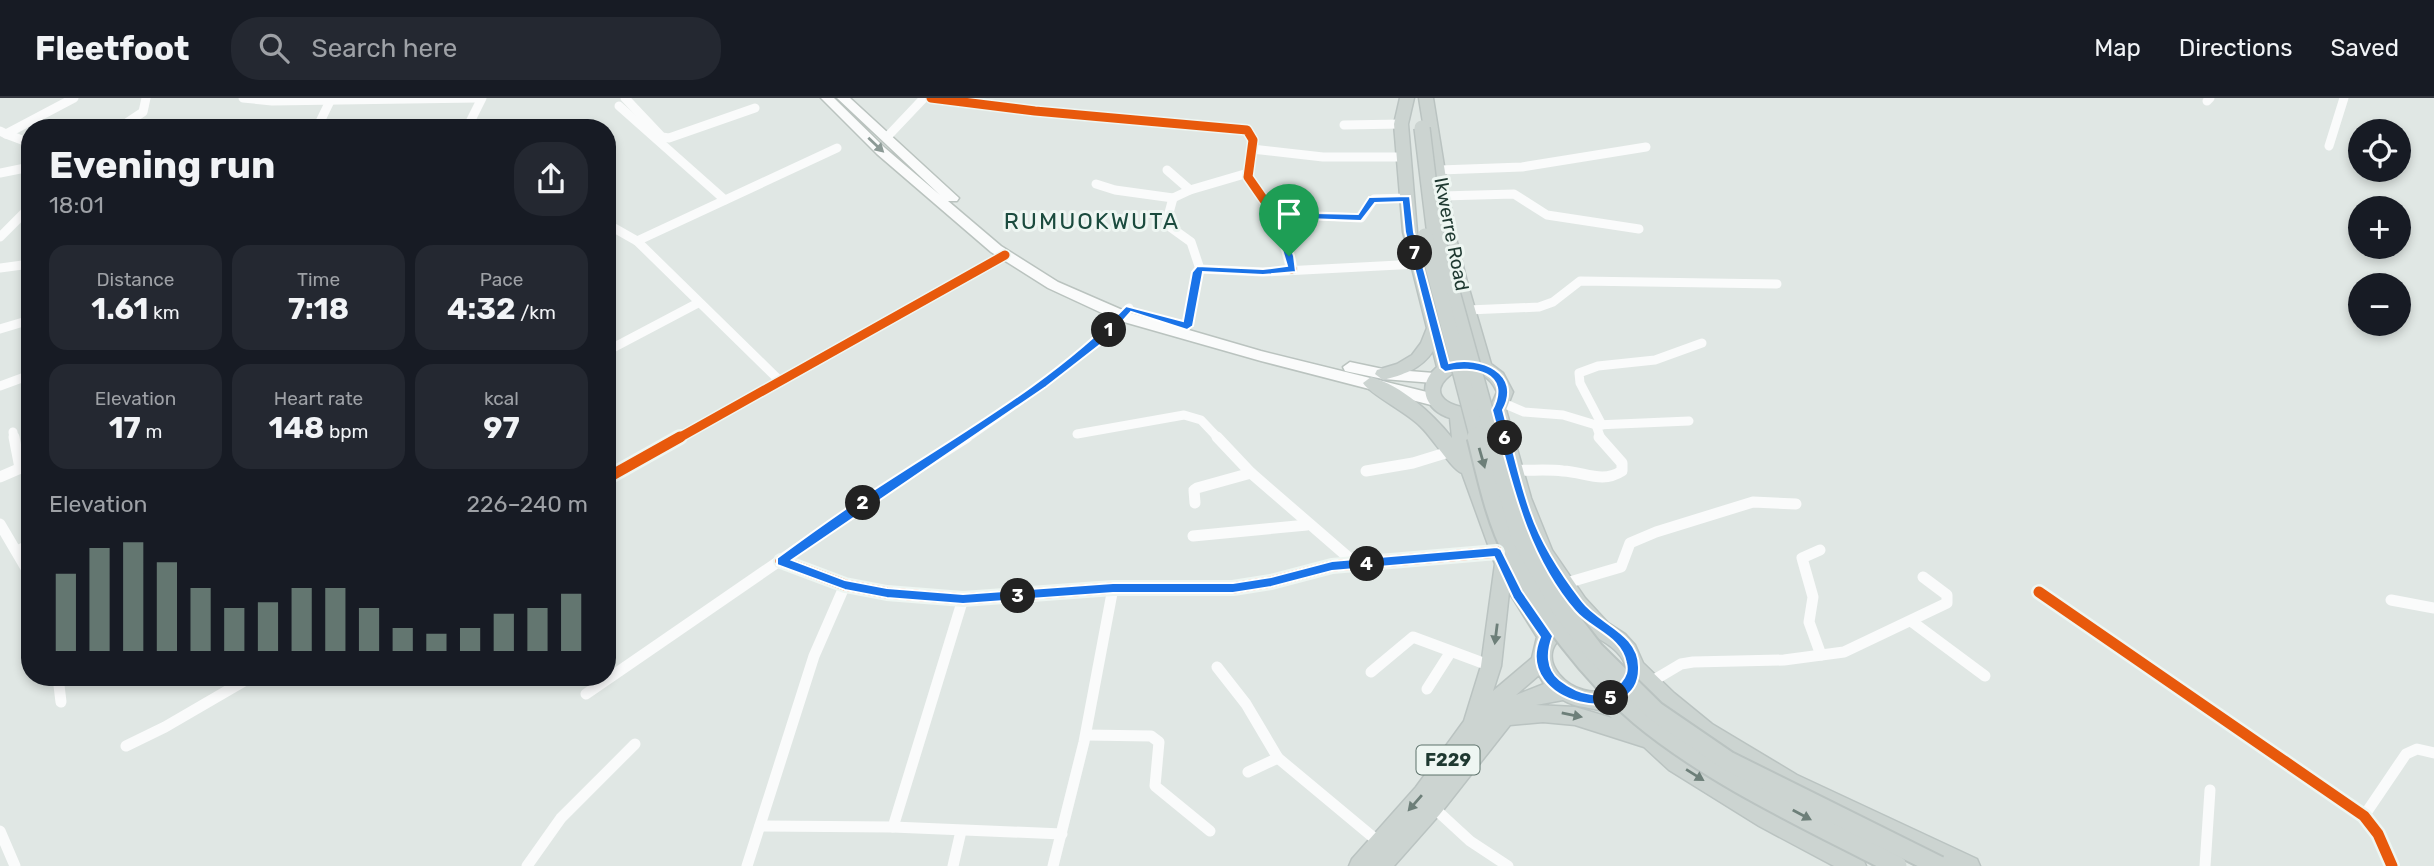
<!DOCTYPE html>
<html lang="en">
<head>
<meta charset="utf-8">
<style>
	:root { --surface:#171b24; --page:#242831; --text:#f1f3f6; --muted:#9ea1a6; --line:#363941; --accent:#637670 }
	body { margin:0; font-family:Rubik,sans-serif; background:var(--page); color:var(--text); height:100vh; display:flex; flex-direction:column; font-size:26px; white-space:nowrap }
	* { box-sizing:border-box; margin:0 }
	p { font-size:23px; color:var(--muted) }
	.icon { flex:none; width:38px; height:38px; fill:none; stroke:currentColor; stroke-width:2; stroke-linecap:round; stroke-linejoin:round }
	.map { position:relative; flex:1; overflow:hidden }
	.drawer { position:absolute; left:21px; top:21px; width:595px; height:567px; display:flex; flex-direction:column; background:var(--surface); border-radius:28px; box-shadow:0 4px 10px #0003 }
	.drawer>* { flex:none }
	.tools { position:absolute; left:2348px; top:21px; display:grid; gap:14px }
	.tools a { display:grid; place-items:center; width:63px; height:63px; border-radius:50%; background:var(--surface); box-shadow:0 4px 10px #0003; font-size:35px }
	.pin { position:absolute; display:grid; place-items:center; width:60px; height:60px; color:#fff; margin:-72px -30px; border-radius:50% 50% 50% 0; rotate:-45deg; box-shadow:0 0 7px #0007 }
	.pin .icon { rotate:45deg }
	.km { position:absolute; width:35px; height:35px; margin:-18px; border-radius:50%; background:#222; color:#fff; font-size:19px; line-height:35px; text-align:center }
	.round { display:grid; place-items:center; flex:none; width:74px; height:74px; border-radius:28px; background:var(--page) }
	.summary { display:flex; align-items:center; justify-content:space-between; height:119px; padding:0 28px }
	h1 { font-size:38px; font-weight:700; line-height:52px }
	.stats { display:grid; grid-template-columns:repeat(3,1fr); gap:10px; height:119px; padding:7px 28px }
	.stats div { display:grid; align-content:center; border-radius:18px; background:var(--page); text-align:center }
	.stats b { font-size:30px; font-weight:700 }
	.stats small { font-size:19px; font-weight:400 }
	.stats p { font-size:19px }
	.chart { height:196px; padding:14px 28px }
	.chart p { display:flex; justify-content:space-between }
	.chart svg { width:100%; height:126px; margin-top:7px; stroke:var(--accent); stroke-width:6 }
	header { display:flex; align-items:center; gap:42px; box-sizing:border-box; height:98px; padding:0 35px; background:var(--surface); border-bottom:2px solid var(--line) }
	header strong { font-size:33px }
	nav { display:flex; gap:38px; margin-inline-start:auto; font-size:24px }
	.search { width:490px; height:63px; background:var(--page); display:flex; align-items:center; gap:18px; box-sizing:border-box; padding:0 24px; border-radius:28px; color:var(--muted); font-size:26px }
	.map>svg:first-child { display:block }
</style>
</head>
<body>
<header>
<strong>Fleetfoot</strong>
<div class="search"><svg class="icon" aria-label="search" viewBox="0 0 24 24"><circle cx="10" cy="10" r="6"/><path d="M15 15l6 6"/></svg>Search here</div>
<nav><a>Map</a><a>Directions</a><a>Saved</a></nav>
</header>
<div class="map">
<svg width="2434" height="768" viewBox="0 0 2434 768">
	<rect width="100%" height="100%" fill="#e0e7e4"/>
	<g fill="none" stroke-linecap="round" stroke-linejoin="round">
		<defs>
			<g id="secondary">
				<polygon points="821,0 834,0 885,50 940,97 837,0 850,0 959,100 957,103 948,103 1001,148 1058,184 1127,214 1261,253 1435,296 1442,302 1435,308 1261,263 1117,222 1048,190 991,154 877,56"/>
				<polygon points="1350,264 1383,271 1434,275 1441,280 1434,285 1383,281 1345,273 1343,269"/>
			</g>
			<path id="primary" d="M1400 0H1414L1408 26 1417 134 1451 261H1473L1444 155 1419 0H1433L1455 136 1467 184 1491 266 1503 275 1513 294 1506 312 1531 400 1552 452 1585 500 1608 525 1625 536 1635 547 1643 565 1674 595 1712 626 1797 677 1977 761 1980 768H1946L1782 690 1698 638 1660 608 1639 587 1635 595 1622 604 1683 658 1773 714 1863 761 1866 768H1834L1759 728 1669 672 1644 649 1575 627 1543 624 1510 627 1440 716 1394 768H1349L1352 761 1416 689 1464 623 1481 568 1495 466 1462 375C1451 371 1431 337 1419 327 1406 314 1370 296 1363 285L1371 279C1402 288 1432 315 1452 340L1450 320C1425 312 1416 287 1437 269L1433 253C1421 271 1403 277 1383 282L1375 276 1377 272 1397 266 1412 257 1421 245 1427 230 1403 134 1394 26ZM1458 272C1476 272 1490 277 1497 294L1491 308C1461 317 1414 298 1458 272ZM1492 320C1508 388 1526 465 1576 516L1549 525C1519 481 1499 435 1483 384 1476 365 1469 346 1467 326V324ZM1509 494 1537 539 1532 560 1493 593 1501 568ZM1575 532C1599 536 1650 567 1612 589 1577 610 1519 554 1575 532ZM1539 577 1544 586 1516 597ZM1563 602C1581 613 1597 606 1612 620L1575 609 1536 607Z"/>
		</defs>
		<use href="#secondary" stroke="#bac3bf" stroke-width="3"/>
		<use href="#primary" stroke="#bac3c1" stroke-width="3"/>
		<g stroke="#fafbfb" stroke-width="9">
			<polyline points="243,0 272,3 477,0"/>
			<polyline points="625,0 662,39 669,40 755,10"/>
			<polyline points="931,0 1035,13 1247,32 1253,42 1248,79 1280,125 1292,171"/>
			<polyline points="2207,3 2210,0"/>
			<polyline points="619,8 725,102"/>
			<polyline points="1344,27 1401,26"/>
			<polyline points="119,30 143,14 146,0"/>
			<polyline points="317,30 330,3"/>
			<polyline points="467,30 482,0"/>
			<polyline points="0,33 6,36 74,0"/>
			<polyline points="6,36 30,45"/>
			<polyline points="887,39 924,0"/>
			<polyline points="2329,48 2344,0"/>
			<polyline points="1252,51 1323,59 1403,59"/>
			<polyline points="1167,72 1190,92"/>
			<polyline points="1440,72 1522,69 1646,49"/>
			<polyline points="0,75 30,69"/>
			<polyline points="1096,86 1115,92 1173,100 1190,92 1248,75"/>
			<polyline points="1442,98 1514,96 1547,117 1639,131"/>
			<polyline points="1173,100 1166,126 1191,144 1200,171 1197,174 1187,228"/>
			<polyline points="1275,116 1361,120 1374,101 1407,100"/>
			<polyline points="607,126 637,143 781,284"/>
			<polyline points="0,139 30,109"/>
			<polyline points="637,143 837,50"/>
			<polyline points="0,170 30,166"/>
			<polyline points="1200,171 1263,174 1418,166"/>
			<polyline points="1468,212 1539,209 1553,204 1580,183 1777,186"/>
			<polyline points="0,231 30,222"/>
			<polyline points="607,253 698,205"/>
			<polyline points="0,288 30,277"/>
			<polyline points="1503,305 1524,314 1563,317 1596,327 1689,323"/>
			<polyline points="1596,327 1601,341"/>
			<polyline points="1602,327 1580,285 1579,275 1598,268 1655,262 1702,245"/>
			<polyline points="13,334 14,341"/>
			<polyline points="1077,336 1184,317 1201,322 1219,341"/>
			<polyline points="677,341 1005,157"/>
			<path d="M965 341C1023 301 1081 262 1129 210"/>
		</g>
		<g stroke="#fafbfb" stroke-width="11">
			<polyline points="14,339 20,370"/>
			<polyline points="1217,339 1251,375 1356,466"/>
			<path d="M1513 372C1530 373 1546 371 1563 373 1585 374 1602 386 1622 373V365L1599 339"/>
			<polyline points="1366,373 1413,365 1452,353"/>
			<polyline points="0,379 30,366"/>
			<polyline points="607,380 680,339"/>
			<polyline points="1195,405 1194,392 1197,390 1251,375"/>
			<polyline points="0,426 30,477"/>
			<polyline points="1193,438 1307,427"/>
			<polyline points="1820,452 1802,460 1813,499 1809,524 1821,557"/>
			<polyline points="17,453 30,447"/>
			<polyline points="781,463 845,487 887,495 963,501 1113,490 1233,490 1271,484 1332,468 1497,454"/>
			<polyline points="1563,486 1621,469 1630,445 1656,434 1753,404 1796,406"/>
			<polyline points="2039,494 2364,718 2378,736 2392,768"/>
			<polyline points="2391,502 2434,510"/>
			<polyline points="1911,523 1985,578"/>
			<polyline points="1217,569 1246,606 1278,660 1380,745"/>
			<polyline points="1371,574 1413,539 1491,568"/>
			<polyline points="58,579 61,604"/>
			<polyline points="1649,585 1681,566 1693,564 1784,562 1844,554 1947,505 1947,497 1923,479"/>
			<polyline points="1427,591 1450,555"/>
			<polyline points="586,596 865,404 967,339"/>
			<polyline points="1086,637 1151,638 1159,644 1155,688 1210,733"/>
			<polyline points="126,648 165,629 251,579"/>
			<polyline points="1248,674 1278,660"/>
			<polyline points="1433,709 1470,743 1508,768"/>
			<polyline points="2364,718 2406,656 2417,651 2434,655"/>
			<polyline points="760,728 893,729 1062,736"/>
			<polyline points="893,729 963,501"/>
			<polyline points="0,733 15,768"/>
			<polyline points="527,768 561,720 635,646"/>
			<polyline points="747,768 814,558 845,487"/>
			<polyline points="953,768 961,733"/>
			<polyline points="1053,768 1084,644 1113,490"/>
			<polyline points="2205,768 2210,692"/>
		</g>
		<use href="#secondary" fill="#fafbfb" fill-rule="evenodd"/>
		<use href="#primary" fill="#ccd4d1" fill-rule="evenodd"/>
		<defs>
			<g id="primary-bridge-far1">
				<polyline points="1422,30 1434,129 1493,341"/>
				<polyline points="1425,138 1478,341"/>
			</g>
			<g id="primary-bridge">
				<path d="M1477 339C1487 378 1495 420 1514 456 1542 513 1591 577 1640 618 1713 679 1813 724 1897 768"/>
				<polyline points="1493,339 1521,440 1561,510 1594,553 1655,613 1728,663 1939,768"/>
			</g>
		</defs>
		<use href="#primary-bridge-far1" stroke="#bac3c1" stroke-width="18" stroke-linecap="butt"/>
		<use href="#primary-bridge" stroke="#bac3c1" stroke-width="23" stroke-linecap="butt"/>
		<use href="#primary-bridge-far1" stroke="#ccd4d1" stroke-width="15"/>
		<use href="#primary-bridge" stroke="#ccd4d1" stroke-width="19"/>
		<defs>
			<g id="cycleway-far1">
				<polyline points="931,0 1035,13 1247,32 1253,42 1248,79 1280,125 1292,171"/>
				<polyline points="677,341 1005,157"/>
			</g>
			<g id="cycleway">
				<polyline points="607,380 680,339"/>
				<polyline points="781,463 845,487 887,495 963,501 1113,490 1233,490 1271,484 1332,468 1497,454"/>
				<polyline points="2039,494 2364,718 2378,736 2392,768"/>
			</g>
		</defs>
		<use href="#cycleway-far1" stroke="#eef6f2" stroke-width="12"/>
		<use href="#cycleway" stroke="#eef6f2" stroke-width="16"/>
		<use href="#cycleway-far1" stroke="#e8590c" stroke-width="9"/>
		<use href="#cycleway" stroke="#e8590c" stroke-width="11"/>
	</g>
	<defs><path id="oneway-solid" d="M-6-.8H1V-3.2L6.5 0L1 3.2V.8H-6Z" transform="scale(1.75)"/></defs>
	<use fill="#8c9a96" href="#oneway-solid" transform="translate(876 47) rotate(43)"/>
	<g fill="#6d7f79">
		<use href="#oneway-solid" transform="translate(1482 360) rotate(74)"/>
		<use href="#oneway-solid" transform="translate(1496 536) rotate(97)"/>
		<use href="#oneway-solid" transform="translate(1572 617) rotate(12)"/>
		<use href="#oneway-solid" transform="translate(1695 677) rotate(32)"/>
		<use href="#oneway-solid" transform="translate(1415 705) rotate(131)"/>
		<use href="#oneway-solid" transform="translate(1802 717) rotate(28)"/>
	</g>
	<path fill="#1a73e8" stroke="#fff" stroke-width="2" fill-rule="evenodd" d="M1410 98 1414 134 1449 265C1480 257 1523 275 1503 312 1512 346 1519 382 1531 415 1542 447 1562 477 1582 503 1599 526 1639 535 1639 569 1641 635 1511 607 1540 539L1513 500 1494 459 1332 473 1271 489 1233 495H1113L963 506 887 500 845 492 777 467V460C804 440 832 420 860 401 951 340 1049 288 1126 208L1183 223 1192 174 1197 168 1263 171 1287 168 1271 114 1358 116 1369 99ZM1402 104 1405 134 1440 270 1445 274C1473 267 1512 275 1492 312 1511 382 1526 456 1575 513 1590 531 1622 539 1626 565 1628 573 1626 578 1621 584 1605 605 1578 596 1560 582 1546 571 1547 553 1553 538L1522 493 1501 451 1497 449 1332 463 1271 479 1233 485H1113L963 496 887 490 845 482 792 462 1046 289 1105 243 1131 214 1187 232 1193 228 1203 174 1263 177 1296 174 1294 158 1281 120 1361 123 1375 105Z"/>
	<g text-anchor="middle" stroke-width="6" stroke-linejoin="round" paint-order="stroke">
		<rect fill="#eef6f2" stroke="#5d726b" stroke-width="2" x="1416.5" y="647.5" width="63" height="29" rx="5"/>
		<g font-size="18" font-weight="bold" fill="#1f3931">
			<text x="1448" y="668">F229</text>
		</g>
		<g font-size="19" fill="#1f3931" stroke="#eef6f2">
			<text transform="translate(1452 136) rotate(79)" y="7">Ikwerre Road</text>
		</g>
		<g font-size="23" letter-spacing="2" fill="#1b4b3e" stroke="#eef6f2">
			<text x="1092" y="131">RUMUOKWUTA</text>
		</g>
	</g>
</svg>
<div class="tools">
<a><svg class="icon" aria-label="locate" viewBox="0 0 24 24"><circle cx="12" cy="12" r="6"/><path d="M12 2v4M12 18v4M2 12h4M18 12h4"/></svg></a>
<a>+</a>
<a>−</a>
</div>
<div class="pin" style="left:1289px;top:158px;background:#1e9e55"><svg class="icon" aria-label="arrive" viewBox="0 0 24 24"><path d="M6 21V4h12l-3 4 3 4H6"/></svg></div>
<b class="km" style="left:1109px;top:232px">1</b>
<b class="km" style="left:863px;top:405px">2</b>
<b class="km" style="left:1018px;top:498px">3</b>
<b class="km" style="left:1367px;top:466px">4</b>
<b class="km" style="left:1611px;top:600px">5</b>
<b class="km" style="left:1505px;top:340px">6</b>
<b class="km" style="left:1415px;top:155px">7</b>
<section class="drawer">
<div class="summary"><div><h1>Evening run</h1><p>18:01</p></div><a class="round"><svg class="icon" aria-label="share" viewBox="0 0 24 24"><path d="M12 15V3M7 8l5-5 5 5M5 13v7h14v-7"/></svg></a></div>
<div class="stats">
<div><p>Distance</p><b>1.61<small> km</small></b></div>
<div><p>Time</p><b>7:18</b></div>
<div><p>Pace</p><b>4:32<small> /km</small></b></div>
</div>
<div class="stats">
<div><p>Elevation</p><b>17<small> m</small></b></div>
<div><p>Heart rate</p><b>148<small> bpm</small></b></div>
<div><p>kcal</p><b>97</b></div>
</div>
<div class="chart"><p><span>Elevation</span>226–240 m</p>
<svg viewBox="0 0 160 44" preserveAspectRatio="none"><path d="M5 44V17M15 44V8M25 44V6M35 44V13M45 44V22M55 44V29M65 44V27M75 44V22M85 44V22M95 44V29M105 44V36M115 44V38M125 44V36M135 44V31M145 44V29M155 44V24"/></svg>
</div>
</section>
</div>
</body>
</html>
